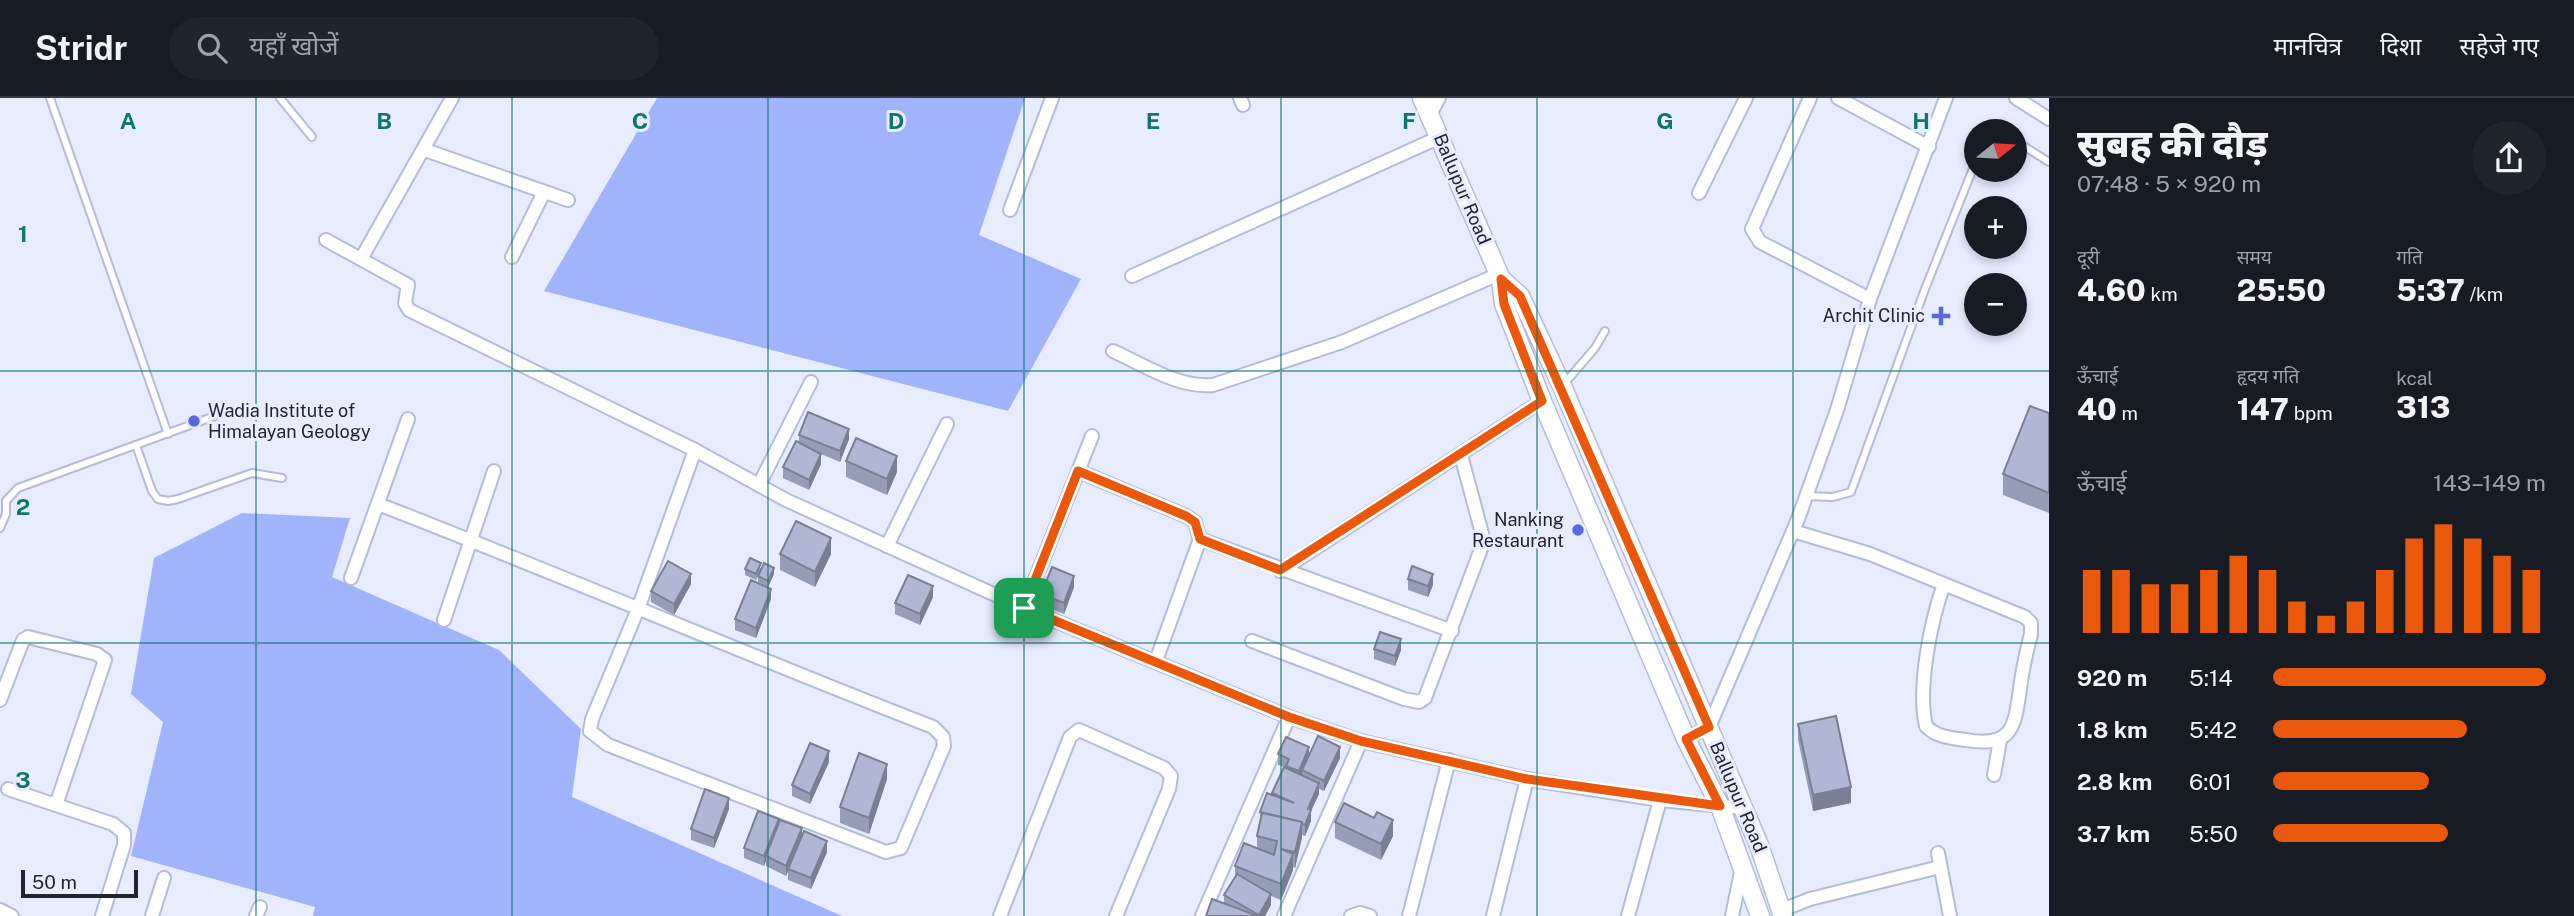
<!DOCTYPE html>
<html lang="hi">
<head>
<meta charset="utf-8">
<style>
	:root { --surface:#171b24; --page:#20242c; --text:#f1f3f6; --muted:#9ea1a6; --line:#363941; --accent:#ea580c }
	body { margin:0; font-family:"Public Sans","Noto Sans Devanagari",sans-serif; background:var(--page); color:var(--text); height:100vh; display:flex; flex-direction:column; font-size:26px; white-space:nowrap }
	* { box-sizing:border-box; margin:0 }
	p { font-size:23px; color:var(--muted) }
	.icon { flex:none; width:38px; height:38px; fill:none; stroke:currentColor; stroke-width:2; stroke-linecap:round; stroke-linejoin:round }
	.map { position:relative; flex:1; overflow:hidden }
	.sheet { display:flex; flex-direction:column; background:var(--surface); width:525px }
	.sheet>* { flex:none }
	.needle { width:46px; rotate:72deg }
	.tools { position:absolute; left:1964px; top:21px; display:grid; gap:14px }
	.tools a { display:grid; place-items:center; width:63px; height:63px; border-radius:50%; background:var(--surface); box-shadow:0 4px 10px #0003; font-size:35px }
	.scale { position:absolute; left:21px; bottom:18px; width:117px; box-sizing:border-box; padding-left:7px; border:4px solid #222530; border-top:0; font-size:19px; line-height:24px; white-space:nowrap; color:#222530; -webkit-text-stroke:5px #e7ecfe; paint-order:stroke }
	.pin { position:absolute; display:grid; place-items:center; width:60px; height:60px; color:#fff; margin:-30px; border-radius:14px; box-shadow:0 4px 10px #0006 }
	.round { display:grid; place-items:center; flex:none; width:74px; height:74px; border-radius:37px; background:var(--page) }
	.head { display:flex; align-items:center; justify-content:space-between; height:119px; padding:0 28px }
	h1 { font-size:38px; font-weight:800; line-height:52px }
	.figures { display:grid; grid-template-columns:repeat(3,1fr); gap:10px; height:119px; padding:7px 28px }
	.figures div { display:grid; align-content:center }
	.figures b { font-size:30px; font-weight:800 }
	.figures small { font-size:19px; font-weight:400 }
	.figures p { font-size:19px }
	.chart { height:196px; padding:14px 28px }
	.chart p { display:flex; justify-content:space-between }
	.chart svg { width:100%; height:126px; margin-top:7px; stroke:var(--accent); stroke-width:6 }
	ul { padding:0 28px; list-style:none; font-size:23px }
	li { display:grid; grid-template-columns:112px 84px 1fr; align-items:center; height:52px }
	li i { height:18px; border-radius:9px; background:var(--accent) }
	header { display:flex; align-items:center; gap:42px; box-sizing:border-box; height:98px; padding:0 35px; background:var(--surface); border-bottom:2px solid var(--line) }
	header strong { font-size:33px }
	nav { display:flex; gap:38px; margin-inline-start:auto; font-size:24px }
	.search { width:490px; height:63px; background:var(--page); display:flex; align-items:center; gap:18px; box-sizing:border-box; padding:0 24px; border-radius:38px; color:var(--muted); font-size:26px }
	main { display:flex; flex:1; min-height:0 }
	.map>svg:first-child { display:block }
</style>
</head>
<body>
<header>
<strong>Stridr</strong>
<div class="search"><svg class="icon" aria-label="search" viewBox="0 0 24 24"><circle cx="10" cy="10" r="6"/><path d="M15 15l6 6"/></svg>यहाँ खोजें</div>
<nav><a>मानचित्र</a><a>दिशा</a><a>सहेजे गए</a></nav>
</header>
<main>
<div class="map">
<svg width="2049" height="818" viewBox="0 0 2049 818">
	<rect width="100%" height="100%" fill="#e7ecfe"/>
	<g fill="#a1b3fa">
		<polygon points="657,0 1025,0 979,137 1081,181 1008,313 544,193"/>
		<polygon points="242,415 350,420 332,479 499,552 581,631 572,699 842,818 313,818 315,809 131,758 163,624 131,596 154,460"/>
	</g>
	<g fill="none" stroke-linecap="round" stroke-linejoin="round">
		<defs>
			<g id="lane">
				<polyline points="50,0 168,336"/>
				<polyline points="280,0 312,39"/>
				<polyline points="1995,33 1999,33"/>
				<polyline points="2014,42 2049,64"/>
				<polyline points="1564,286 1595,250 1605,233"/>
				<polyline points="136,347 152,393 158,401 168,403 178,401 252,375 282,380"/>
				<polyline points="1806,398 1833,399 1851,394 1925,191 1976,63"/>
				<polyline points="0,430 6,416 6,403 18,390 215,318"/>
			</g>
			<g id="street">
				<polyline points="1240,0 1243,7"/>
				<polyline points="1810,0 1752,131 1760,144 1870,201"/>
				<polyline points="1838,0 1929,49"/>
				<polyline points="2016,0 2049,21"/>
				<polyline points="1430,16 1439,0"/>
				<polyline points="425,52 568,102"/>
				<polyline points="1699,95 1746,0"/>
				<polyline points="1010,112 1052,0"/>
				<polyline points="326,142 408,187 405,205 409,212 695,352 786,402 1024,510 1289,619 1361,643 1527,681 1660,702 1743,710"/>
				<polyline points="512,159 544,94"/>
				<polyline points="361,161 452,0"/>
				<polyline points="1132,178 1440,39"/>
				<path d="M1113 253C1144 267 1178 290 1213 287L1342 244 1499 176"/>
				<polyline points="1078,373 1186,418 1195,424 1200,441 1452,533"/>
				<polyline points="759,387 811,284"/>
				<path d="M378 406C564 478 747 557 933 629L943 639 944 648 901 750 886 754 608 647 590 633 592 621 638 511 695 352"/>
				<path d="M1793 433 1870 456 2025 519 2031 525V536C2027 552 2023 568 2021 584 2015 624 2016 651 1966 642 1951 640 1936 639 1926 628 1917 590 1931 522 1944 486"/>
				<polyline points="887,448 947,326"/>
				<polyline points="1280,473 1542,303"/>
				<polyline points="351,480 408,321"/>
				<polyline points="1024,510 1092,338"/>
				<polyline points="444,522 494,373"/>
				<polyline points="1252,543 1404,601 1419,604 1425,600 1484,443 1461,357"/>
				<polyline points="1156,563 1200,441"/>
				<polyline points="0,602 23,542 28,539 97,556 105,562 56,707"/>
				<polyline points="1686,641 1709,629 1798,421 1837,312 1870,201 1946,0"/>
				<polyline points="1994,677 2000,642"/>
				<polyline points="8,691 113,726 124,735 124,747 102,818"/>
				<polyline points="1938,755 1950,818"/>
				<polyline points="0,812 12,818"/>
				<polyline points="1782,812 1810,801 1940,769"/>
				<polyline points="152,818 164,780"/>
				<polyline points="256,818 260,809"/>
				<polyline points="1000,818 1070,639 1079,632 1164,670 1171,678 1169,691 1116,818"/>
				<polyline points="1202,818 1289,619"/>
				<polyline points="1284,818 1361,643"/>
				<polyline points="1351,818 1360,815 1370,818"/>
				<polyline points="1409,818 1449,662"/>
				<polyline points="1493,818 1527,681"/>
				<polyline points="1628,818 1660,702"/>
				<polyline points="1732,818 1742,769"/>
			</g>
			<g id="secondary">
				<polyline points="1422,0 1501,181 1504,206 1542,303 1686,641 1720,708 1760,818"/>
				<polyline points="1501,181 1520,198 1562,288 1759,747 1783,818"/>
			</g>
		</defs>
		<use href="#lane" stroke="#b4bcd9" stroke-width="10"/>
		<use href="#street" stroke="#b4bcd9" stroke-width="16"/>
		<use href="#secondary" stroke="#b4bcd9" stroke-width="21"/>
		<use href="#lane" stroke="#fff" stroke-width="6"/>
		<use href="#street" stroke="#fff" stroke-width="12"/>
		<use href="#secondary" stroke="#fff" stroke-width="18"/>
	</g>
	<g fill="#969db6">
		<polygon points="2049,315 2049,415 2003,397 2003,376"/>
		<polygon points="799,337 849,341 840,364 821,356 821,366 809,392 783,380 783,369 799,345"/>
		<polygon points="846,363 897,374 887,397 846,379"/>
		<polygon points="780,456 831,456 815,489 780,472"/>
		<polygon points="761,470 774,476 768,489 758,484 758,479 756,482 745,477 745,471"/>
		<polygon points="1408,481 1433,487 1428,499 1408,492"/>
		<polygon points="691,486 674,517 651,504 651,493"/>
		<polygon points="1074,489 1064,516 1041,507 1041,496"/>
		<polygon points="933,499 920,527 895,516 895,505"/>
		<polygon points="771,501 756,540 735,532 735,521"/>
		<polygon points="1374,551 1401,552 1395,568 1374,561"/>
		<polygon points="1798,626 1851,705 1813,713 1798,642"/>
		<polygon points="1278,656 1309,656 1340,660 1324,693 1319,691 1319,696 1311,713 1311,723 1305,738 1302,737 1295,770 1293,769 1293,772 1281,802 1271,798 1271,807 1265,818 1206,818 1224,806 1224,797 1235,779 1235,768 1257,750 1257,738 1260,725 1260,714 1272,697 1284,669 1278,667"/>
		<polygon points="829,664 810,706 792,698 792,687"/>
		<polygon points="887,681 869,736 840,725 840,709"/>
		<polygon points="729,711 714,750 691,742 691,731"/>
		<polygon points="1335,724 1393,738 1381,762 1335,740"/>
		<polygon points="779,726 827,754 811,791 788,782 788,773 786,778 766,768 766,763 764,768 744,760 744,750"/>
	</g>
	<g fill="#7a8094">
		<polygon points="849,331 849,341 840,364 840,353"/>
		<polygon points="821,356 821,366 809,392 809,382"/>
		<polygon points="897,358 897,374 887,397 887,381"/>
		<polygon points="831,440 831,456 815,489 815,474"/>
		<polygon points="774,470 774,476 768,489 768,483"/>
		<polygon points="691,476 691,486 674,517 674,506"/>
		<polygon points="1433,476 1433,487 1428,499 1428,488"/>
		<polygon points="1074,478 1074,489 1064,516 1064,505"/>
		<polygon points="933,488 933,499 920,527 920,516"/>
		<polygon points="771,491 771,501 756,540 756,530"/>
		<polygon points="1401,541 1401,552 1395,568 1395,558"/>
		<polygon points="1309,649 1309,660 1302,672 1302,677 1299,684 1299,673"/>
		<polygon points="1340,649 1340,660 1324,693 1324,683"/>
		<polygon points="829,653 829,664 810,706 810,696"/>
		<polygon points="887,666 887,681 869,736 869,720"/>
		<polygon points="1319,685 1319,696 1311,713 1311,723 1305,738 1305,727 1308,711"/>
		<polygon points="1851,689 1851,705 1813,713 1813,697"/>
		<polygon points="729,700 729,711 714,750 714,740"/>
		<polygon points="779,721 779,732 766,758 766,763 764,768 764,758"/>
		<polygon points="1393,722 1393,738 1381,762 1381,746"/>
		<polygon points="1302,724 1302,740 1295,770 1295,754"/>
		<polygon points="802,730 802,741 786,778 786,768"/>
		<polygon points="827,743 827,754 811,791 811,780"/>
		<polygon points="1293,756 1293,772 1281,802 1281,786"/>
		<polygon points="1271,796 1271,807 1265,818 1259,818"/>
	</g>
	<g fill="#afb7d4" stroke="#7a8094" stroke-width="2">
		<polygon points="2030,308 2049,315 2049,395 2003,376"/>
		<polygon points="808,314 849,331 840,353 799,337"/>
		<polygon points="856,340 897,358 887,381 846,363"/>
		<polygon points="796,343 821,356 809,382 783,369"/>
		<polygon points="796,423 831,440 815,474 780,456"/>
		<polygon points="750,460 761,465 756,476 745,471"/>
		<polygon points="668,463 691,476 674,506 651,493"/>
		<polygon points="764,465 774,470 768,483 758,478"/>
		<polygon points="1412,468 1433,476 1428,488 1408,481"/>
		<polygon points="1052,469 1074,478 1064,505 1041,496"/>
		<polygon points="908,477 933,488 920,516 895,505"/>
		<polygon points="751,482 771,491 756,530 735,521"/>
		<polygon points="1380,534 1401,541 1395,558 1374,551"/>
		<polygon points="1836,618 1851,689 1813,697 1798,626"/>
		<polygon points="1318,638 1340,649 1324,683 1302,672"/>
		<polygon points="1286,639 1309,649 1299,673 1286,668 1289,661 1278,656"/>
		<polygon points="810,645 829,653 810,696 792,687"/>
		<polygon points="859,655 887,666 869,720 840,709"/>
		<polygon points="1284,669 1319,685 1308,711 1311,712 1305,727 1302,726 1302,724 1260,714 1267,695 1294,705 1272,695"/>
		<polygon points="705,691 729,700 714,740 691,731"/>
		<polygon points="1344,705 1374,720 1377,714 1393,722 1381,746 1335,724"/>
		<polygon points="758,713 779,721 764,758 744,750"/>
		<polygon points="1262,715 1302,724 1295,754 1281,751 1293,756 1281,786 1235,768 1244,745 1274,757 1277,743 1257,738"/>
		<polygon points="780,722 802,730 786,768 766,758"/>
		<polygon points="804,733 827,743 811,780 788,771"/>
		<polygon points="1237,776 1271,796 1259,817 1224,797"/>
		<polygon points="1212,801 1258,818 1206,818"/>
	</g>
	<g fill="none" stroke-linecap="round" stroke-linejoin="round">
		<defs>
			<polygon id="route" points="1501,181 1520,198 1709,629 1686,641 1720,708 1527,681 1361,643 1289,619 1024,510 1078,373 1186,418 1195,424 1200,441 1280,472 1542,303 1504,206"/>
		</defs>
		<use href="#route" stroke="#fff" stroke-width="14"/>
		<use href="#route" stroke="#ea580c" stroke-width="9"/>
	</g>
	<path fill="none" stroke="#0f766e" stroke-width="2" stroke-opacity="0.55" d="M256 0V818M512 0V818M768 0V818M1024 0V818M1281 0V818M1537 0V818M1793 0V818M0 273H2049M0 545H2049"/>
	<g fill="#5869e0" stroke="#e7ecfe" stroke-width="2.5">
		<path d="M1937.5 207.5h7v7h7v7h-7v7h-7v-7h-7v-7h7z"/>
		<circle cx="194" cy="323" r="7"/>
		<circle cx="1578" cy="432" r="7"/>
	</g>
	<g text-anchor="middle" stroke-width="6" stroke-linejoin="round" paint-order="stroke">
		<g font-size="18" fill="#222530" stroke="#e7ecfe">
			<text transform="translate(1462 91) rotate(67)" y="6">Ballupur Road</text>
			<text transform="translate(1738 699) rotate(67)" y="6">Ballupur Road</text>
		</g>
		<g font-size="18" fill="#222530" stroke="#e7ecfe" text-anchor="end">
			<text x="1925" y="224">Archit Clinic</text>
			<text x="208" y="319" text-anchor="start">Wadia Institute of<tspan x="208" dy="21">Himalayan Geology</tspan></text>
			<text x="1564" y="428">Nanking<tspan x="1564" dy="21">Restaurant</tspan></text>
		</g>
	</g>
	<g font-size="23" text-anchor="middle" font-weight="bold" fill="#0f766e" stroke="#e7ecfe" stroke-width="6" stroke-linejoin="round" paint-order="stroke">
		<text x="128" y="31">A</text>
		<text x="384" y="31">B</text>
		<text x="640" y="31">C</text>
		<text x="896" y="31">D</text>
		<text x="1153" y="31">E</text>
		<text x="1409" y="31">F</text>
		<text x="1665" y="31">G</text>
		<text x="1921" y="31">H</text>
		<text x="23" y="144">1</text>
		<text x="23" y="417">2</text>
		<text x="23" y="690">3</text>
	</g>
</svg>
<div class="tools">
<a><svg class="needle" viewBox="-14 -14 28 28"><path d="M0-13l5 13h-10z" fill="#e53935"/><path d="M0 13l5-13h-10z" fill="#9ea1a6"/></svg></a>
<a>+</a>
<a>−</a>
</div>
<div class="scale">50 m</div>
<div class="pin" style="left:1024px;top:510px;background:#1e9e55"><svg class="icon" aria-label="arrive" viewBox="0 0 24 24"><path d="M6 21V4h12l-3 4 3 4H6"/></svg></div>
</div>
<section class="sheet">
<div class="head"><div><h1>सुबह की दौड़</h1><p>07:48 · 5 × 920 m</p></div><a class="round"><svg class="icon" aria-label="share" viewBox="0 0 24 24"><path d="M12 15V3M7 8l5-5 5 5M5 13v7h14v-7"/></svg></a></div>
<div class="figures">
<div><p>दूरी</p><b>4.60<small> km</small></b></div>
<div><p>समय</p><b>25:50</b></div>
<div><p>गति</p><b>5:37<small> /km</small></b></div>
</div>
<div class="figures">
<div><p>ऊँचाई</p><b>40<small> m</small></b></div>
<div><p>हृदय गति</p><b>147<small> bpm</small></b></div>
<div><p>kcal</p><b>313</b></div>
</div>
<div class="chart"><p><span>ऊँचाई</span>143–149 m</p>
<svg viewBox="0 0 160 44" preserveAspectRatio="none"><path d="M5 44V22M15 44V22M25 44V27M35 44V27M45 44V22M55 44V17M65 44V22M75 44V33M85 44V38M95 44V33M105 44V22M115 44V11M125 44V6M135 44V11M145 44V17M155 44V22"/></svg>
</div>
<ul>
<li><b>920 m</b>5:14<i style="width:100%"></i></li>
<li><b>1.8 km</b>5:42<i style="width:71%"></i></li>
<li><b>2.8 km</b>6:01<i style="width:57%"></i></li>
<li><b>3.7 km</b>5:50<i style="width:64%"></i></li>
</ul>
</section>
</main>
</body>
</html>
